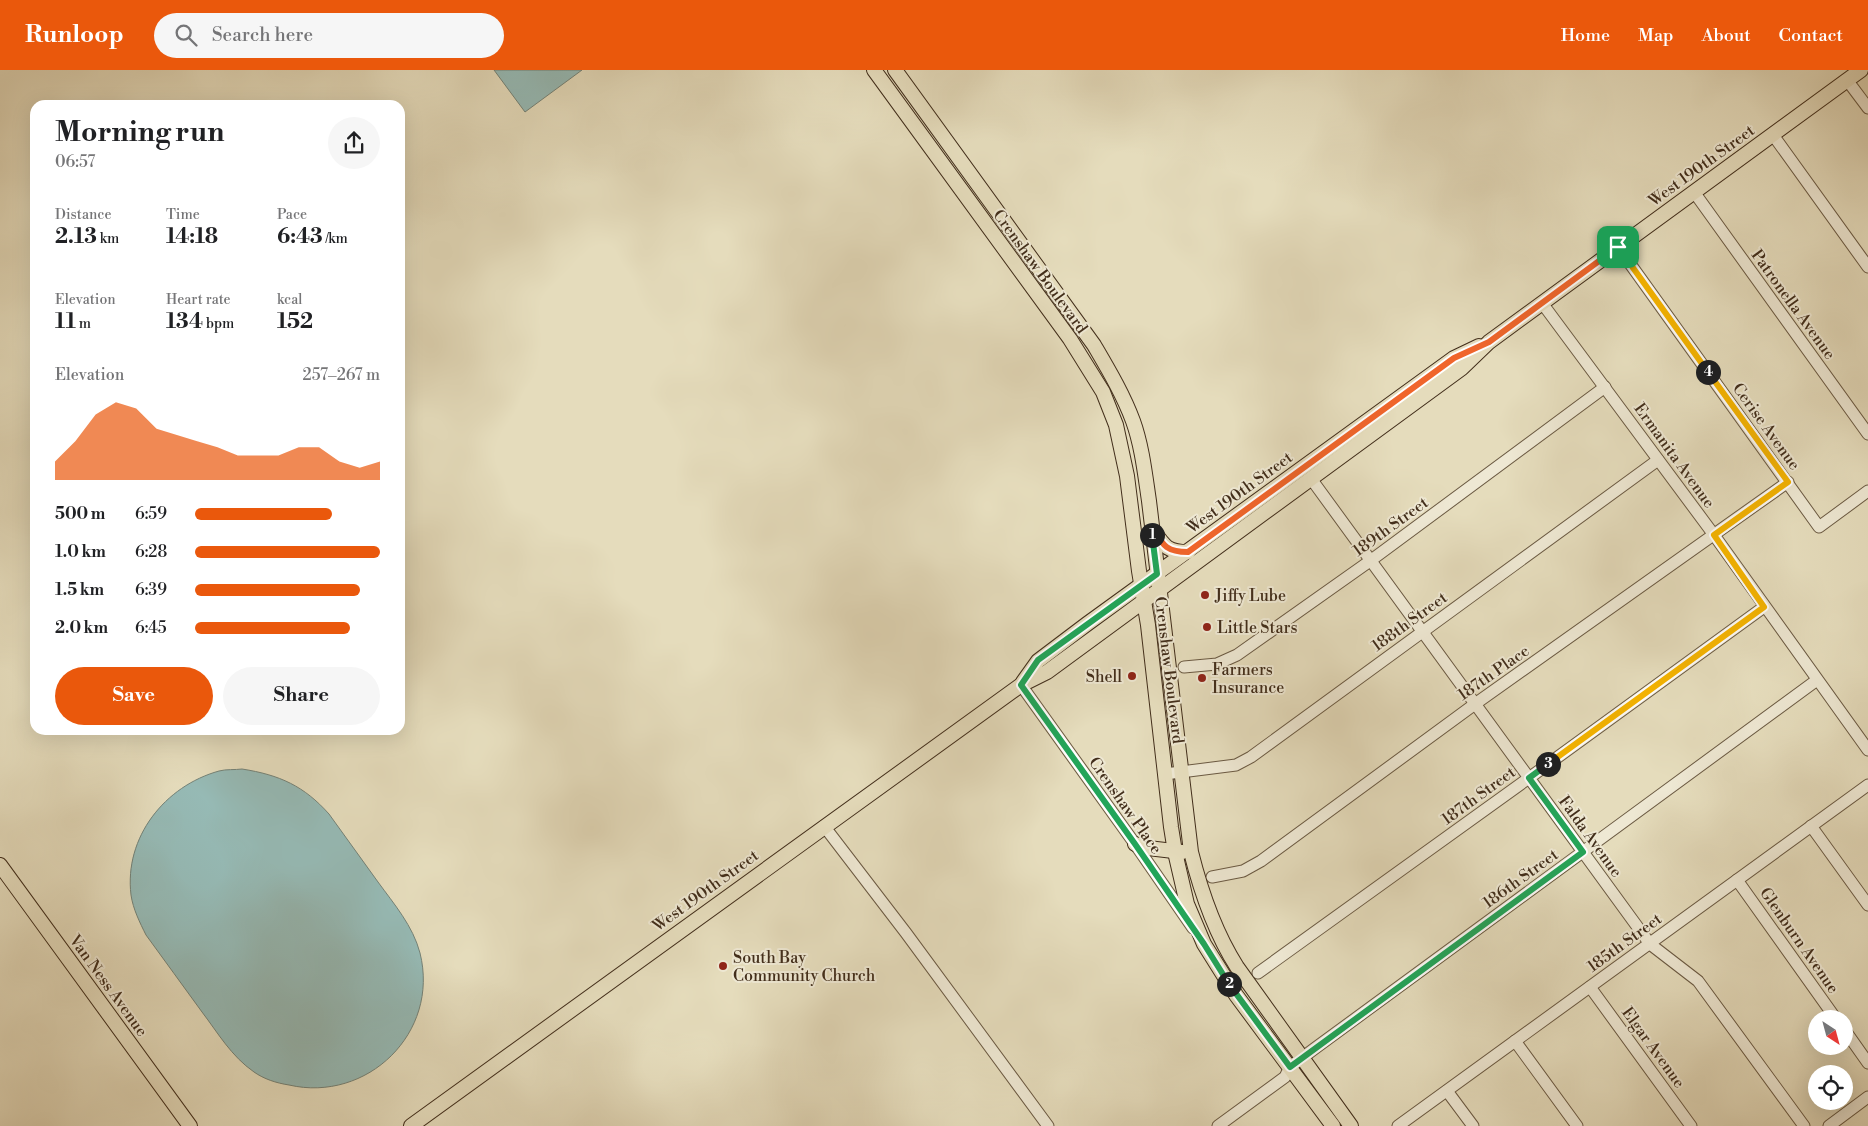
<!DOCTYPE html>
<html lang="en">
<head>
<meta charset="utf-8">
<style>
	:root { --surface:#fff; --page:#f6f6f6; --text:#202124; --muted:#757577; --accent:#ea580c }
	body { margin:0; font-family:"Libre Bodoni",serif; background:var(--page); color:var(--text); height:100vh; display:flex; flex-direction:column; font-size:19px; white-space:nowrap }
	* { box-sizing:border-box; margin:0 }
	p { font-size:16px; color:var(--muted) }
	.icon { flex:none; width:28px; height:28px; fill:none; stroke:currentColor; stroke-width:2; stroke-linecap:round; stroke-linejoin:round }
	.map { position:relative; flex:1; overflow:hidden }
	.side { position:absolute; left:30px; top:30px; width:375px; height:635px; display:flex; flex-direction:column; background:var(--surface); border-radius:15px; box-shadow:0 5px 20px #0002 }
	.side>* { flex:none }
	.needle { width:32px; rotate:144deg }
	.buttons { position:absolute; left:1808px; top:940px; display:grid; gap:10px }
	.buttons a { display:grid; place-items:center; width:45px; height:45px; border-radius:50%; background:var(--surface); box-shadow:0 5px 20px #0002; font-size:25px }
	.pin { position:absolute; display:grid; place-items:center; width:42px; height:42px; color:#fff; margin:-21px; border-radius:10px; box-shadow:0 2px 8px #0006 }
	.km { position:absolute; width:25px; height:25px; margin:-12px; border-radius:50%; background:#222; color:#fff; font-size:14px; line-height:25px; text-align:center }
	.round { display:grid; place-items:center; flex:none; width:52px; height:52px; border-radius:26px; background:var(--page) }
	.headline { display:flex; align-items:center; justify-content:space-between; height:85px; padding:0 25px }
	h1 { font-size:28px; font-weight:800; line-height:38px }
	.figures { display:grid; grid-template-columns:repeat(3,1fr); gap:8px; height:85px; padding:5px 25px }
	.figures div { display:grid; align-content:center }
	.figures b { font-size:21px; font-weight:800 }
	.figures small { font-size:14px; font-weight:400 }
	.figures p { font-size:14px }
	.chart { height:140px; padding:10px 25px }
	.chart p { display:flex; justify-content:space-between }
	.chart svg { width:100%; height:90px; margin-top:5px; fill:var(--accent); opacity:.7 }
	.action { display:flex; gap:10px; margin-top:auto; padding:10px 25px }
	.action a { flex:1; height:58px; border-radius:30px; background:var(--accent); color:#fff; font-size:20px; font-weight:800; line-height:58px; text-align:center }
	.action a+a { background:var(--page); color:var(--text) }
	ul { padding:0 25px; list-style:none; font-size:16px }
	li { display:grid; grid-template-columns:80px 60px 1fr; align-items:center; height:38px }
	li i { height:12px; border-radius:6px; background:var(--accent) }
	header { display:flex; align-items:center; gap:30px; box-sizing:border-box; height:70px; padding:0 25px; background:var(--accent); color:#fff }
	header strong { font-size:24px }
	nav { display:flex; gap:28px; margin-inline-start:auto; font-size:18px }
	.search { width:350px; height:45px; background:var(--page); display:flex; align-items:center; gap:12px; box-sizing:border-box; padding:0 18px; border-radius:28px; color:var(--muted); font-size:19px }
	.map>svg:first-child { display:block }
</style>
</head>
<body>
<header>
<strong>Runloop</strong>
<div class="search"><svg class="icon" aria-label="search" viewBox="0 0 24 24"><circle cx="10" cy="10" r="6"/><path d="M15 15l6 6"/></svg>Search here</div>
<nav><a>Home</a><a>Map</a><a>About</a><a>Contact</a></nav>
</header>
<div class="map">
<svg width="1868" height="1056" viewBox="0 0 1868 1056">
	<rect width="100%" height="100%" fill="#e5dcbc"/>
	<filter id="stains"><feTurbulence type="fractalNoise" baseFrequency=".004" numOctaves="4"/><feColorMatrix values="0 0 0 0 .2 0 0 0 0 .09 0 0 0 0 .02 0 0 0 .5 -.17"/></filter>
	<radialGradient id="worn" r=".72"><stop offset=".6" stop-color="#630" stop-opacity="0"/><stop offset="1" stop-color="#630" stop-opacity=".3"/></radialGradient>
	<g fill="#96bab5" stroke="#748277">
		<polygon points="494,0 582,0 525,42"/>
		<path d="M242 699C280 705 304 716 329 744 345 767 362 789 378 812 394 834 413 856 420 883 440 963 367 1033 289 1015 276 1013 264 1009 254 1002 231 986 218 963 202 942 183 916 165 891 146 865 140 853 133 839 131 825 124 767 165 716 219 701 226 699 235 700 242 699Z"/>
	</g>
	<g fill="none" stroke-linecap="round" stroke-linejoin="round">
		<defs>
			<g id="minor">
				<polyline points="1847,10 1868,38"/>
				<polyline points="1773,65 1868,197"/>
				<polyline points="1694,122 1868,364"/>
				<polyline points="1618,177 1819,457 1868,421"/>
				<polyline points="1542,233 1714,465 1868,680"/>
				<polyline points="1312,410 1650,874 1698,911 1804,1056"/>
				<polyline points="1184,597 1217,594 1237,585 1370,491 1605,317"/>
				<polyline points="1021,615 1135,774 1193,858"/>
				<polyline points="1165,704 1236,695 1251,687 1658,390"/>
				<polyline points="824,756 906,863 1048,1056"/>
				<polyline points="1811,756 1868,835"/>
				<polyline points="1212,807 1243,801 1261,791 1475,634 1788,412"/>
				<polyline points="1737,810 1836,949"/>
				<polyline points="1258,903 1529,708 1764,537"/>
				<polyline points="1590,917 1691,1056"/>
				<polyline points="1844,959 1868,993"/>
				<polyline points="1515,971 1577,1056"/>
				<polyline points="1447,1021 1473,1056"/>
				<polyline points="1218,1056 1285,1007 1290,997 1314,979 1817,610"/>
				<polyline points="1398,1056 1868,715"/>
				<polyline points="1829,1056 1868,1027"/>
			</g>
			<g id="major">
				<polyline points="874,0 1070,269 1103,322 1116,355 1127,406 1139,501 1148,555 1171,757 1175,782 1187,834 1204,874 1236,925 1333,1056"/>
				<path d="M895 0 1094 275C1108 299 1123 324 1133 351 1142 376 1145 404 1149 431L1191 782C1201 822 1214 861 1237 897L1351 1056"/>
				<path d="M1153 460C1164 476 1167 482 1188 482"/>
				<polyline points="1023,612 1038,591 1087,554 1454,288 1479,276"/>
				<polyline points="1135,774 1148,778 1182,782"/>
				<polyline points="0,795 190,1056"/>
				<polyline points="411,1056 1021,615 1047,602 1462,298 1489,272 1861,0"/>
			</g>
		</defs>
		<use href="#minor" stroke="#6b5a43" stroke-width="13"/>
		<use href="#major" stroke="#422e1b" stroke-width="16"/>
		<use href="#minor" stroke="#eee8d3" stroke-width="11"/>
		<use href="#major" stroke="#e5dcbc" stroke-width="14"/>
	</g>
	<g fill="none" stroke-linecap="round" stroke-linejoin="round">
		<defs>
			<path id="split-1" d="M1152 465V458C1163 475 1166 482 1188 482L1454 288 1489 272 1618 177"/>
			<polyline id="split-2" points="1152,465 1157,504 1038,590 1021,615 1135,774 1204,874 1229,914"/>
			<polyline id="split-3" points="1229,914 1290,997 1583,782 1529,708 1548,694"/>
			<polyline id="split-4" points="1548,694 1764,537 1714,465 1788,412 1708,302"/>
			<polyline id="split-5" points="1618,177 1708,302"/>
		</defs>
		<use href="#split-1" stroke="#fff" stroke-width="10"/>
		<use href="#split-2" stroke="#fff" stroke-width="10"/>
		<use href="#split-3" stroke="#fff" stroke-width="10"/>
		<use href="#split-4" stroke="#fff" stroke-width="10"/>
		<use href="#split-5" stroke="#fff" stroke-width="10"/>
		<use href="#split-1" stroke="#f0652b" stroke-width="6"/>
		<use href="#split-2" stroke="#22a559" stroke-width="6"/>
		<use href="#split-3" stroke="#22a559" stroke-width="6"/>
		<use href="#split-4" stroke="#f5b400" stroke-width="6"/>
		<use href="#split-5" stroke="#f5b400" stroke-width="6"/>
	</g>
	<g fill="#8f2418" stroke="#eee8d3" stroke-width="2">
		<circle cx="1205" cy="525" r="5"/>
		<circle cx="1207" cy="557" r="5"/>
		<circle cx="1132" cy="606" r="5"/>
		<circle cx="1202" cy="608" r="5"/>
		<circle cx="723" cy="896" r="5"/>
	</g>
	<g text-anchor="middle" stroke-width="4" stroke-linejoin="round" paint-order="stroke">
		<g font-size="16" fill="#422e1b" stroke="#eee8d3">
			<text transform="translate(1701 95) rotate(-36)" y="6">West 190th Street</text>
			<text transform="translate(1041 201) rotate(54)" y="6">Crenshaw Boulevard</text>
			<text transform="translate(1794 234) rotate(54)" y="6">Patronella Avenue</text>
			<text transform="translate(1767 356) rotate(54)" y="6">Cerise Avenue</text>
			<text transform="translate(1675 385) rotate(54)" y="6">Ermanita Avenue</text>
			<text transform="translate(1239 422) rotate(-36)" y="6">West 190th Street</text>
			<text transform="translate(1390 456) rotate(-36)" y="6">189th Street</text>
			<text transform="translate(1409 551) rotate(-36)" y="6">188th Street</text>
			<text transform="translate(1170 600) rotate(83)" y="6">Crenshaw Boulevard</text>
			<text transform="translate(1493 602) rotate(-35)" y="6">187th Place</text>
			<text transform="translate(1478 725) rotate(-36)" y="6">187th Street</text>
			<text transform="translate(1126 735) rotate(55)" y="6">Crenshaw Place</text>
			<text transform="translate(1591 766) rotate(54)" y="6">Falda Avenue</text>
			<text transform="translate(1520 808) rotate(-36)" y="6">186th Street</text>
			<text transform="translate(705 820) rotate(-36)" y="6">West 190th Street</text>
			<text transform="translate(1800 870) rotate(55)" y="6">Glenburn Avenue</text>
			<text transform="translate(1624 872) rotate(-36)" y="6">185th Street</text>
			<text transform="translate(109 915) rotate(54)" y="6">Van Ness Avenue</text>
			<text transform="translate(1654 977) rotate(54)" y="6">Elgar Avenue</text>
		</g>
		<g font-size="16" fill="#422e1b" stroke="#eee8d3" text-anchor="start">
			<text x="1215" y="531">Jiffy Lube</text>
			<text x="1217" y="563">Little Stars</text>
			<text x="1212" y="605">Farmers<tspan x="1212" dy="18">Insurance</tspan></text>
			<text x="1122" y="612" text-anchor="end">Shell</text>
			<text x="733" y="893">South Bay<tspan x="733" dy="18">Community Church</tspan></text>
		</g>
	</g>
	<rect width="100%" height="100%" filter="url(#stains)"/>
	<rect width="100%" height="100%" fill="url(#worn)"/>
</svg>
<div class="buttons">
<a><svg class="needle" viewBox="-14 -14 28 28"><path d="M0-13l5 13h-10z" fill="#e53935"/><path d="M0 13l5-13h-10z" fill="#757577"/></svg></a>
<a><svg class="icon" aria-label="locate" viewBox="0 0 24 24"><circle cx="12" cy="12" r="6"/><path d="M12 2v4M12 18v4M2 12h4M18 12h4"/></svg></a>
</div>
<div class="pin" style="left:1618px;top:177px;background:#1e9e55"><svg class="icon" aria-label="arrive" viewBox="0 0 24 24"><path d="M6 21V4h12l-3 4 3 4H6"/></svg></div>
<b class="km" style="left:1152px;top:465px">1</b>
<b class="km" style="left:1229px;top:914px">2</b>
<b class="km" style="left:1548px;top:694px">3</b>
<b class="km" style="left:1708px;top:302px">4</b>
<section class="side">
<div class="headline"><div><h1>Morning run</h1><p>06:57</p></div><a class="round"><svg class="icon" aria-label="share" viewBox="0 0 24 24"><path d="M12 15V3M7 8l5-5 5 5M5 13v7h14v-7"/></svg></a></div>
<div class="figures">
<div><p>Distance</p><b>2.13<small> km</small></b></div>
<div><p>Time</p><b>14:18</b></div>
<div><p>Pace</p><b>6:43<small> /km</small></b></div>
</div>
<div class="figures">
<div><p>Elevation</p><b>11<small> m</small></b></div>
<div><p>Heart rate</p><b>134<small> bpm</small></b></div>
<div><p>kcal</p><b>152</b></div>
</div>
<div class="chart"><p><span>Elevation</span>257–267 m</p>
<svg viewBox="0 0 160 44" preserveAspectRatio="none"><path d="M0 44V35L10 25L20 12L30 6L40 9L50 19L60 22L70 25L80 28L90 32L100 32L110 32L120 28L130 28L140 35L150 38L160 35V44z"/></svg>
</div>
<ul>
<li><b>500 m</b>6:59<i style="width:74%"></i></li>
<li><b>1.0 km</b>6:28<i style="width:100%"></i></li>
<li><b>1.5 km</b>6:39<i style="width:89%"></i></li>
<li><b>2.0 km</b>6:45<i style="width:84%"></i></li>
</ul>
<div class="action"><a>Save</a><a>Share</a></div>
</section>
</div>
</body>
</html>
